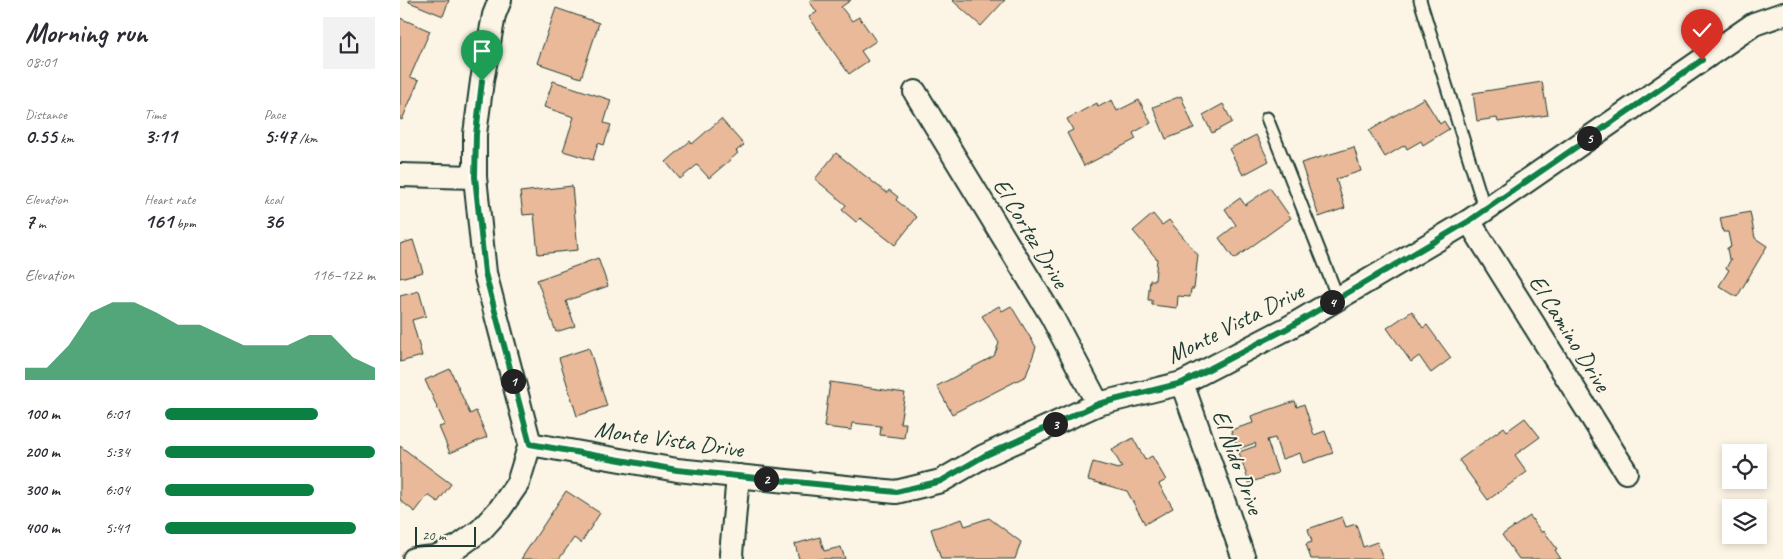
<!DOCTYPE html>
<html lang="en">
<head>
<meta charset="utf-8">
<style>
	:root { --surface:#fff; --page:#f2f2f3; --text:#2b2b33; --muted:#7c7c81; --accent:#0b8043 }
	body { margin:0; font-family:Caveat,sans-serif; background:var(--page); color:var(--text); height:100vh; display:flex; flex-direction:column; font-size:19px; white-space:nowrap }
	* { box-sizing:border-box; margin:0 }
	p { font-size:16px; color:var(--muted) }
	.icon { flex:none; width:28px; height:28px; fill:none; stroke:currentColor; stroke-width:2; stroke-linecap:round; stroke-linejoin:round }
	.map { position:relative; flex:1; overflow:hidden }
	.details { display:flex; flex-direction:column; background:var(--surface); width:400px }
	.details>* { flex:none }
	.fabs { position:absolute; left:1322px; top:444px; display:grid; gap:10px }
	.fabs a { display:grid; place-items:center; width:45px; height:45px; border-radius:0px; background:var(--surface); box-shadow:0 2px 8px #0003; font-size:25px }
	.scale { position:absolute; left:15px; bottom:12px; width:61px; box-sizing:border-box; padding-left:5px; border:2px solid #1f3d34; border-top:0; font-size:14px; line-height:18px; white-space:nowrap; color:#1f3d34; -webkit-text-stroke:4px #fcf5e5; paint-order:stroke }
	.pin { position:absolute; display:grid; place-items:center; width:42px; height:42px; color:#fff; margin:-51px -21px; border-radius:50% 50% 50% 0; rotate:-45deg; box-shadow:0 0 5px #0007 }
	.pin .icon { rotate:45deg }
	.km { position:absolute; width:25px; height:25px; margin:-12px; border-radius:50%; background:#222; color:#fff; font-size:14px; line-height:25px; text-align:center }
	.round { display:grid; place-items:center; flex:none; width:52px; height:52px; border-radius:0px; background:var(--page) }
	.overview { display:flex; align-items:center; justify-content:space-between; height:85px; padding:0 25px }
	h1 { font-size:28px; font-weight:600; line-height:38px }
	.figures { display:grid; grid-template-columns:repeat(3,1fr); gap:8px; height:85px; padding:5px 25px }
	.figures div { display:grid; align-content:center }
	.figures b { font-size:21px; font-weight:600 }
	.figures small { font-size:14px; font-weight:400 }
	.figures p { font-size:14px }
	.chart { height:140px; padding:10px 25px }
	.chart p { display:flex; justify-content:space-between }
	.chart svg { width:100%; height:90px; margin-top:5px; fill:var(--accent); opacity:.7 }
	ul { padding:0 25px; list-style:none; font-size:16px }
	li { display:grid; grid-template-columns:80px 60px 1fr; align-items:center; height:38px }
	li i { height:12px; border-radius:6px; background:var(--accent) }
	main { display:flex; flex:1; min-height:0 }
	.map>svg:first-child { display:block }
</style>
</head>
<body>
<main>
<section class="details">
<div class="overview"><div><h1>Morning run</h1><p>08:01</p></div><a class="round"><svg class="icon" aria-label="share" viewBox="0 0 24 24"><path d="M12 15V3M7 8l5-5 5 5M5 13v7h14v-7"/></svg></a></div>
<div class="figures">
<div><p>Distance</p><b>0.55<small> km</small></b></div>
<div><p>Time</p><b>3:11</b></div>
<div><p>Pace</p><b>5:47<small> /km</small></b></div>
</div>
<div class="figures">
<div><p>Elevation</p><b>7<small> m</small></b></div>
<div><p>Heart rate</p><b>161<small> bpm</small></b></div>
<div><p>kcal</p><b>36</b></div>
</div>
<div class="chart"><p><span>Elevation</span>116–122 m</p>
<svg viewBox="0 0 160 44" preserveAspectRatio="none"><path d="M0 44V38L10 38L20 27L30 11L40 6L50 6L60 11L70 17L80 17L90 22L100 27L110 27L120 27L130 22L140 22L150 33L160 38V44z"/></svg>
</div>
<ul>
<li><b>100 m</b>6:01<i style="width:73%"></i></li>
<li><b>200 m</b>5:34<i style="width:100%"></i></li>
<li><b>300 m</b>6:04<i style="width:71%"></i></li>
<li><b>400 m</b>5:41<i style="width:91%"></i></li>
</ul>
</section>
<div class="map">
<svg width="1383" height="559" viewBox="0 0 1383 559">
	<rect width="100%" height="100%" fill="#fcf5e5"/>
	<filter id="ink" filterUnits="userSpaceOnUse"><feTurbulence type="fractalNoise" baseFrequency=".02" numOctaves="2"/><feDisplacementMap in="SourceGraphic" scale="10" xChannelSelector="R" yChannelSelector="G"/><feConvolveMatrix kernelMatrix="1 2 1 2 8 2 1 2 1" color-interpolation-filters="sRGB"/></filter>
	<g filter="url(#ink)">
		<g fill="#e9b999" stroke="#1f3d34">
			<polygon points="9,0 49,0 43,16 9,2"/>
			<polygon points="411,0 451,0 441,7 452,21 459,17 476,41 461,51 468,61 449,74 409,17 417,12 409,1"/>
			<polygon points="552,0 605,0 581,26"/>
			<polygon points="156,8 199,23 181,78 137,63"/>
			<polygon points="0,18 30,31 10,77 19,80 2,120 0,119"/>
			<polygon points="153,81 211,100 204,123 211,125 204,145 198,143 193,160 163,151 174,117 144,107"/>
			<polygon points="1142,82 1148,115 1098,122 1097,118 1077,121 1073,93"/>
			<polygon points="781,96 794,128 766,139 753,107"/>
			<polygon points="1024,98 1040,124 1044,121 1049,129 1023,145 1021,141 1007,149 1005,145 985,157 969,131"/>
			<polygon points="712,100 717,111 739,100 751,123 733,133 736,139 684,166 667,133 673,130 667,119 697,103 698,107"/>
			<polygon points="823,104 832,122 812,133 803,115"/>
			<polygon points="321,119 344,145 336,151 338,153 309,178 297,165 280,179 266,162 290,141 292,144"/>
			<polygon points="856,135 869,161 843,175 829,149"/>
			<polygon points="954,147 961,171 936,179 945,208 919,217 901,163"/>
			<polygon points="436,153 487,193 489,190 498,197 496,200 517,217 495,245 460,218 456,222 442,210 446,205 415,179"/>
			<polygon points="172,186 178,250 138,254 134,214 123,215 120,192"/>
			<polygon points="870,188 891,218 834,259 819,238 836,225 825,209 840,198 845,205"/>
			<polygon points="1350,212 1355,238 1367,246 1337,297 1319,286 1329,270 1326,268 1331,259 1329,259 1327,248 1331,247 1328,232 1323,232 1320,218"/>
			<polygon points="753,214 762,225 769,220 798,255 794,289 791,289 790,297 778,296 777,308 752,305 752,300 748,300 750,280 755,280 757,259 733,231"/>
			<polygon points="13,240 23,272 0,278 0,244"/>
			<polygon points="198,258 208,286 166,301 175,326 156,332 137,280"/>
			<polygon points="19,291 26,316 12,320 22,356 0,362 0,296"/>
			<polygon points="599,306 602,311 611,306 636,347 626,376 552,414 537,386 594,356 599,343 582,316"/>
			<polygon points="1012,311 1023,328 1027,325 1051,358 1031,373 1019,356 1011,362 987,328"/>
			<polygon points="189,348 207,406 177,416 159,358"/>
			<polygon points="50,369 70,414 76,411 87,437 50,453 39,427 45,425 25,380"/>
			<polygon points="430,382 505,393 500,423 506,423 504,438 480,435 481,426 452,423 451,430 424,427"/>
			<polygon points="895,401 897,407 904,404 914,435 925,431 933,453 903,463 900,453 882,459 875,438 867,440 878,473 849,483 839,452 856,446 855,443 838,449 831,430 853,423 851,416"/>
			<polygon points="1125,418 1140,437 1115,455 1127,472 1088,500 1059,460 1104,427 1107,431"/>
			<polygon points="733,438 745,460 752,456 766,480 759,484 773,508 745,524 727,491 688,480 693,462 718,469 722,467 712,450"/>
			<polygon points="0,446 51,484 38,502 28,495 15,512 0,500"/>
			<polygon points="166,491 200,513 181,543 174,538 159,559 121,559"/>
			<polygon points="1130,516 1142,533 1144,531 1157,549 1155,550 1161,559 1119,559 1102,535"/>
			<polygon points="942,517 946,527 956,524 963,547 977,542 983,559 911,559 906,544 912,542 908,529"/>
			<polygon points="589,518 621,542 615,559 541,559 531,529 562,519 565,526"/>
			<polygon points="420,537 424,551 441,547 445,559 399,559 395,544"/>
		</g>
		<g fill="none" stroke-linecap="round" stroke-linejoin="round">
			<defs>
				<g id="service">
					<polyline points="1020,0 1085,210"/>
					<polyline points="867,118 938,298"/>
				</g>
				<g id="minor">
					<polyline points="515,92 651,315 698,404"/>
					<polyline points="0,175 75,177"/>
					<polyline points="1069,221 1226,472"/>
					<polyline points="782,383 844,559"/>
					<polyline points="130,444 277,470 496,492 541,481 584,456 698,404 782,383 888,328 1069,221 1354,24 1383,14"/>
					<polyline points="14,559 35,557 59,546 81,530 100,509 118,483 130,444 85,273 75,177 75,134 82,81 94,15 100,0"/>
					<polyline points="332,559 331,554 338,476"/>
				</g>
			</defs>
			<use href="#service" stroke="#1f3d34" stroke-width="15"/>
			<use href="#minor" stroke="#1f3d34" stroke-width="26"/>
			<use href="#service" stroke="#fcf5e5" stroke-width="11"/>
			<use href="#minor" stroke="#fcf5e5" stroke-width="22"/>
		</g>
	</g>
	<g fill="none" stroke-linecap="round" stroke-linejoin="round" filter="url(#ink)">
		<defs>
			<polyline id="route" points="82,81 76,134 75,177 85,273 130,444 277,470 496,492 541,481 584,456 698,404 782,383 888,328 1069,221 1302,60"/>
		</defs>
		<use href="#route" stroke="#fff" stroke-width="10"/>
		<use href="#route" stroke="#0b8043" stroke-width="6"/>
	</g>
	<g text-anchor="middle" stroke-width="4" stroke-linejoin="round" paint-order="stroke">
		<g font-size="24" fill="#1f3d34" stroke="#fcf5e5">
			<text transform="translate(631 233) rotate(59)" y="8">El Cortez Drive</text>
			<text transform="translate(835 323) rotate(-27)" y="8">Monte Vista Drive</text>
			<text transform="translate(1170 333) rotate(58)" y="8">El Camino Drive</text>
			<text transform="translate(269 439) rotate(8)" y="8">Monte Vista Drive</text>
			<text transform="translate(838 462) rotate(70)" y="8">El Nido Drive</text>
		</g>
	</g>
</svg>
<div class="fabs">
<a><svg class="icon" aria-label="locate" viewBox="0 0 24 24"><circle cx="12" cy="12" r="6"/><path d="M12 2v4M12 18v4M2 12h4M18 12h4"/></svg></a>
<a><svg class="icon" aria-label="layers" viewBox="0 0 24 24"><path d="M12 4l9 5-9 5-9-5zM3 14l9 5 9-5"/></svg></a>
</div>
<div class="scale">20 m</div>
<div class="pin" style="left:82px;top:81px;background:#1e9e55"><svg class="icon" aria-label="arrive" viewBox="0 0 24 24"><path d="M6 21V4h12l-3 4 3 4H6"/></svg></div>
<div class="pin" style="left:1302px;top:60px;background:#d93025"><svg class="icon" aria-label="check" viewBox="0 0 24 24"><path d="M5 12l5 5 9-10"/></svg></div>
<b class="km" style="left:113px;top:381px">1</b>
<b class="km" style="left:366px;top:479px">2</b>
<b class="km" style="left:655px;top:424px">3</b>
<b class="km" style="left:932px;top:302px">4</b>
<b class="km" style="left:1189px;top:138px">5</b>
</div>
</main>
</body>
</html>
